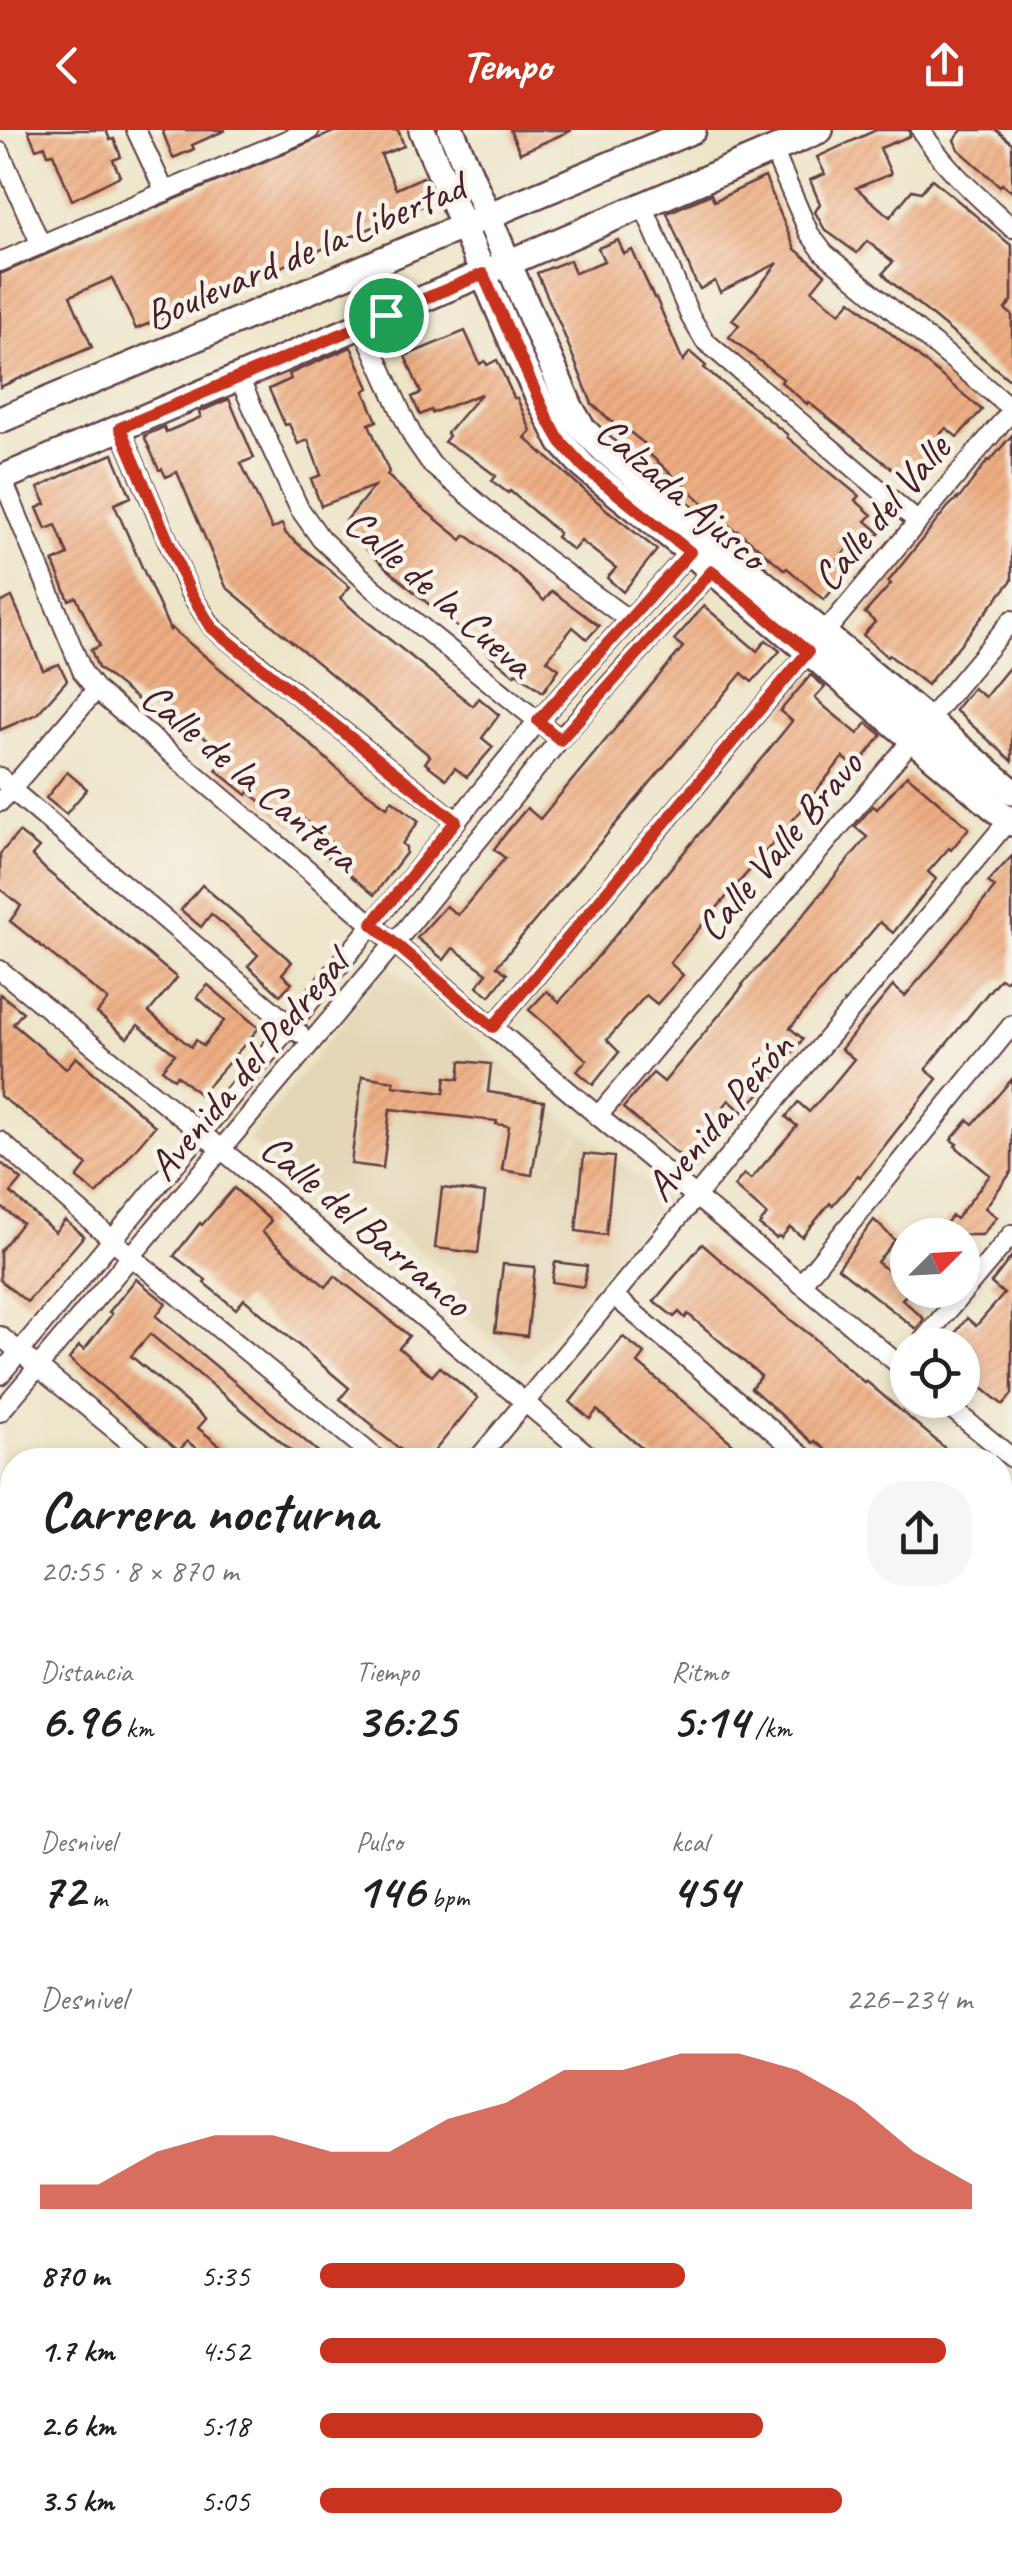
<!DOCTYPE html>
<html lang="es">
<head>
<meta charset="utf-8">
<style>
	:root { --surface:#fff; --page:#f6f6f6; --text:#202124; --muted:#757577; --accent:#c8321e }
	body { margin:0; font-family:Caveat,sans-serif; background:var(--page); color:var(--text); height:100vh; display:flex; flex-direction:column; font-size:38px; white-space:nowrap }
	* { box-sizing:border-box; margin:0 }
	p { font-size:32px; color:var(--muted) }
	.icon { flex:none; width:55px; height:55px; fill:none; stroke:currentColor; stroke-width:2; stroke-linecap:round; stroke-linejoin:round }
	.map { position:relative; flex:1; overflow:hidden }
	.side { position:absolute; left:0px; top:1318px; width:1012px; height:1112px; display:flex; flex-direction:column; background:var(--surface); border-radius:40px 40px 0 0; box-shadow:0 5px 15px #0003 }
	.side>* { flex:none }
	.needle { width:65px; rotate:66deg }
	.buttons { position:absolute; left:890px; top:1088px; display:grid; gap:20px }
	.buttons a { display:grid; place-items:center; width:90px; height:90px; border-radius:50%; background:var(--surface); box-shadow:0 5px 15px #0003; font-size:50px }
	.pin { position:absolute; display:grid; place-items:center; width:85px; height:85px; color:#fff; margin:-42px; border:5px solid #fff; border-radius:50%; box-shadow:0 2px 10px #0007 }
	.round { display:grid; place-items:center; flex:none; width:105px; height:105px; border-radius:40px; background:var(--page) }
	.headline { display:flex; align-items:center; justify-content:space-between; height:170px; padding:0 40px }
	h1 { font-size:55px; font-weight:800; line-height:75px }
	.stats { display:grid; grid-template-columns:repeat(3,1fr); gap:15px; height:170px; padding:10px 40px }
	.stats div { display:grid; align-content:center }
	.stats b { font-size:50px; font-weight:800 }
	.stats small { font-size:28px; font-weight:400 }
	.stats p { font-size:28px }
	.chart { height:280px; padding:20px 40px }
	.chart p { display:flex; justify-content:space-between }
	.chart svg { width:100%; height:180px; margin-top:10px; fill:var(--accent); opacity:.7 }
	ul { padding:0 40px; list-style:none; font-size:32px }
	li { display:grid; grid-template-columns:160px 120px 1fr; align-items:center; height:75px }
	li i { height:25px; border-radius:12px; background:var(--accent) }
	header { display:flex; justify-content:space-between; align-items:center; height:130px; padding:0 40px; background:var(--accent); color:#fff; font-size:45px; font-weight:800 }
	.map>svg:first-child { display:block }
</style>
</head>
<body>
<header><svg class="icon" aria-label="back" viewBox="0 0 24 24"><path d="M15 5l-7 7 7 7"/></svg>Tempo<svg class="icon" aria-label="share" viewBox="0 0 24 24"><path d="M12 15V3M7 8l5-5 5 5M5 13v7h14v-7"/></svg></header>
<div class="map">
<svg width="1012" height="2428" viewBox="0 0 1012 2428">
	<defs>
		<pattern id="park-crowns" width="20" height="18" patternUnits="userSpaceOnUse" patternTransform="scale(2.5)"><rect width="20" height="18" fill="#7fd294"/><path d="M2 6a3 3 0 1 1 6 0M12 15a3 3 0 1 1 6 0" fill="none" stroke="#6fb480"/></pattern>
		<pattern id="building-hatch" width="6" height="6" patternUnits="userSpaceOnUse" patternTransform="scale(2.5)"><rect width="6" height="6" fill="#efae83"/><path d="M-1 1l2-2M0 6l6-6M5 7l2-2" fill="none" stroke="#ce9571"/></pattern>
	</defs>
	<rect width="100%" height="100%" fill="#f7f3e8"/>
	<filter id="ink" filterUnits="userSpaceOnUse"><feTurbulence type="fractalNoise" baseFrequency=".01" numOctaves="2"/><feDisplacementMap in="SourceGraphic" scale="20" xChannelSelector="R" yChannelSelector="G"/><feConvolveMatrix kernelMatrix="1 2 1 2 8 2 1 2 1" color-interpolation-filters="sRGB"/></filter>
	<filter id="wash" filterUnits="userSpaceOnUse"><feTurbulence type="fractalNoise" baseFrequency=".0048" numOctaves="4" result="noise"/><feDisplacementMap in="SourceGraphic" scale="40" xChannelSelector="R" yChannelSelector="G"/><feGaussianBlur stdDeviation="2.25" result="paint"/><feColorMatrix in="noise" values="0 0 0 0 0 0 0 0 0 0 0 0 0 0 0 0 0 1.4 0 .05"/><feComposite in="paint" operator="in"/></filter>
	<g filter="url(#wash)">
		<rect width="100%" height="100%" fill="#ede5c8"/>
		<polygon fill="#e4d6b7" points="388,835 581,1001 473,1131 583,1002 666,1068 523,1236 443,1168 457,1151 368,1080 319,1070 249,1010"/>
		<polygon fill="url(#park-crowns)" stroke="#647860" stroke-width="2.5" points="0,2119 12,2130 12,2258 0,2249"/>
		<g id="blocks">
			<g fill="url(#building-hatch)">
				<polygon points="28,0 106,0 110,10 114,9 121,27 113,30 120,46 72,70 53,23 48,24 45,16 36,19"/>
				<polygon points="162,0 226,0 192,15 194,19 173,28"/>
				<polygon points="338,0 398,0 404,16 381,25 396,59 423,47 434,71 136,199 112,148 70,166 92,217 0,257 0,144"/>
				<polygon points="510,0 572,0 520,23"/>
				<polygon points="876,0 909,0 910,6 880,18 891,44 856,58 890,87 912,60 921,62 932,49 1012,116 1012,171 1005,179 1012,185 1012,252 890,151 883,143 893,132 867,111 857,123 825,100 815,82 820,74 810,50 825,44 817,27"/>
				<polygon points="962,0 996,0 1012,13 1012,62 1002,54 1000,56 958,19 954,10"/>
				<polygon points="765,47 795,119 825,144 812,160 840,183 851,170 982,280 957,307 946,298 924,322 936,332 916,358 808,272 807,274 781,252 783,249 729,207 739,195 732,190 778,133 720,162 715,151 700,159 695,151 667,83 711,64 714,71"/>
				<polygon points="618,110 624,124 632,120 654,168 656,168 683,231 690,222 706,236 704,238 788,305 787,307 859,366 855,370 872,385 866,391 880,403 867,418 856,409 835,433 847,443 824,470 787,438 785,440 738,401 737,402 721,389 648,323 651,319 626,299 623,302 592,274 561,197 537,143 570,130 575,143 604,131 598,118"/>
				<polygon points="465,201 480,234 485,231 487,235 497,230 514,268 517,268 531,301 525,308 607,380 657,420 623,462 607,448 616,438 581,411 573,420 556,407 559,403 510,361 508,363 492,351 496,346 469,326 444,312 449,306 447,303 481,264 432,283 431,280 420,285 412,267 421,263 405,226"/>
				<polygon points="351,217 369,258 364,261 377,291 369,294 389,342 387,345 421,377 462,410 466,405 518,445 544,471 552,461 599,496 587,509 573,497 547,530 559,539 543,562 516,542 514,545 489,524 490,523 432,477 391,442 342,396 374,356 321,376 311,349 321,345 308,310 298,314 289,294 285,295 269,259 291,249 289,244"/>
				<polygon points="229,269 254,328 241,333 272,399 282,394 286,404 350,457 340,468 359,485 473,576 479,568 499,585 482,608 493,617 467,647 455,638 446,649 425,633 430,626 226,457 177,342 166,347 162,339 159,340 144,306 164,297 166,302 201,287 199,282"/>
				<polygon points="1012,305 1012,450 927,555 889,525 887,527 863,505 875,492 865,483 891,454 888,452 948,377 957,368 958,370 988,330 990,331"/>
				<polygon points="113,324 131,367 114,374 170,500 171,498 307,611 348,649 387,677 392,670 419,691 402,714 406,717 406,723 374,765 325,724 333,714 301,687 293,697 249,662 247,665 216,640 227,626 205,608 192,599 185,608 98,538 91,520 100,516 76,467 69,470 53,432 68,425 56,395 46,399 37,378 46,374 38,358 66,344"/>
				<polygon points="12,467 43,540 59,534 67,550 37,584 0,600 0,473"/>
				<polygon points="704,476 757,521 766,510 780,521 752,552 742,543 497,836 507,844 490,866 477,856 487,843 453,818 444,830 417,808 446,776 458,785 505,728 494,719 510,698 527,678 540,689 683,517 674,510"/>
				<polygon points="1012,534 1012,631 955,580 973,558 985,567"/>
				<polygon points="811,545 825,557 815,568 826,578 858,604 867,593 882,605 856,638 843,627 799,683 690,809 670,833 683,845 657,874 646,865 607,910 619,922 593,955 577,941 587,930 529,880 547,861 559,872 570,860 785,600 792,591 780,581"/>
				<polygon points="67,642 87,659 66,684 46,668"/>
				<polygon points="907,645 969,698 951,720 949,718 928,742 936,749 893,803 880,792 790,898 803,909 769,953 742,982 729,970 700,1006 712,1016 693,1037 623,978 653,943 664,952 743,856 742,855 781,812 867,707 855,697 873,676 877,679"/>
				<polygon points="19,702 39,718 32,726 46,740 177,848 149,882 163,894 191,917 196,910 203,916 224,891 197,867 208,855 259,898 200,965 177,945 174,949 162,939 175,924 138,895 127,908 97,883 108,870 10,791 21,776 0,759 0,724"/>
				<polygon points="1012,726 1012,843 1005,851 1000,848 926,939 937,949 860,1047 858,1045 832,1076 830,1073 802,1107 790,1097 781,1108 779,1106 776,1108 759,1095 767,1085 734,1056 744,1044 751,1049 797,996 786,987 798,972 809,982 832,956 854,929 841,919 893,856 905,866 937,829 995,757 988,752"/>
				<polygon points="202,755 292,832 282,844 292,853 280,865 248,836 258,825 233,802 211,784 201,797 181,780"/>
				<polygon points="0,864 23,882 13,894 66,939 76,927 155,996 97,1064 77,1048 87,1035 38,994 0,966"/>
				<polygon points="461,931 491,934 488,962 544,971 532,1045 502,1040 509,996 496,994 497,991 390,979 383,1038 351,1034 362,946 394,951 393,956 444,963 446,947 459,949"/>
				<polygon points="1012,949 1012,1041 985,1078 997,1087 982,1105 937,1105 952,1086 956,1089 990,1045 955,1016 957,1014 951,1010 968,990 973,994"/>
				<polygon points="584,1024 614,1027 606,1105 576,1101"/>
				<polygon points="0,1032 22,1050 11,1063 40,1089 55,1102 65,1090 84,1106 27,1172 0,1150 0,1121 22,1093 0,1076"/>
				<polygon points="234,1058 271,1091 262,1102 326,1157 335,1146 377,1179 409,1206 399,1218 432,1246 440,1237 478,1268 427,1330 414,1330 373,1298 374,1296 340,1269 349,1258 244,1169 236,1179 204,1153 206,1150 174,1126 200,1093 202,1095"/>
				<polygon points="442,1058 485,1063 478,1123 435,1118"/>
				<polygon points="874,1090 895,1110 877,1132 908,1156 908,1163 902,1169 924,1189 916,1199 838,1138"/>
				<polygon points="702,1114 783,1184 813,1207 846,1237 865,1253 866,1251 959,1330 838,1330 815,1311 813,1313 751,1258 761,1246 688,1184 685,1188 679,1182 674,1187 654,1171"/>
				<polygon points="1012,1126 1012,1264 1003,1275 982,1258 968,1276 962,1271 962,1215 946,1215 967,1188 976,1196 1004,1164 991,1153"/>
				<polygon points="555,1132 587,1136 584,1157 552,1152"/>
				<polygon points="503,1134 535,1137 527,1206 495,1202"/>
				<polygon points="136,1149 166,1173 156,1186 328,1330 287,1330 293,1322 150,1204 131,1226 206,1289 198,1298 238,1330 211,1330 187,1311 179,1321 69,1229 79,1216 84,1220 112,1184 109,1182"/>
				<polygon points="623,1207 645,1224 638,1233 752,1330 656,1330 597,1280 590,1289 570,1272"/>
			</g>
		</g>
	</g>
	<g filter="url(#ink)">
		<use href="#blocks" fill-opacity="0" stroke="#623d43" stroke-width="2.5"/>
		<g fill="none" stroke-linecap="round" stroke-linejoin="round">
			<defs>
				<g id="street">
					<polyline points="136,0 165,62"/>
					<path d="M921 0C944 38 980 68 1012 98"/>
					<polyline points="773,20 809,103 824,123 1012,279"/>
					<polyline points="0,22 41,115"/>
					<polyline points="643,75 690,186 705,211 918,392"/>
					<polyline points="0,132 310,0"/>
					<polyline points="362,195 402,284 414,309 432,335 543,427 629,490"/>
					<polyline points="239,248 299,378 321,409 372,457 560,609"/>
					<polyline points="120,298 190,463 213,498 456,691"/>
					<polyline points="2,348 83,543 96,560 598,986 908,1242"/>
					<polyline points="0,647 11,659 299,903"/>
					<polyline points="0,672 96,560"/>
					<polyline points="0,840 221,1019 594,1330"/>
					<polyline points="493,897 1012,280"/>
					<polyline points="598,986 1012,490"/>
					<polyline points="0,1011 131,1126 378,1330"/>
					<polyline points="801,1154 1012,895"/>
					<polyline points="614,1166 807,1330"/>
					<polyline points="0,1206 152,1330"/>
					<polyline points="919,1215 1012,1104"/>
					<polyline points="0,1245 290,896 538,591 690,422 701,419"/>
					<polyline points="941,1270 1012,1328"/>
					<polyline points="0,1282 394,814 560,609 712,441 713,433"/>
					<polyline points="477,1330 1012,686"/>
					<polyline points="0,1383 12,1394"/>
					<polyline points="1000,1494 1012,1504"/>
					<polyline points="0,1571 12,1581"/>
					<polyline points="1000,1676 1012,1686"/>
					<polyline points="1000,1765 1012,1750"/>
					<polyline points="0,1811 12,1797"/>
					<polyline points="1000,1981 1012,1967"/>
					<polyline points="0,2023 12,2034"/>
					<polyline points="0,2071 12,2056"/>
					<polyline points="0,2112 12,2123"/>
					<polyline points="1000,2159 1012,2169"/>
					<polyline points="0,2263 12,2273"/>
					<polyline points="1000,2342 1012,2352"/>
					<polyline points="387,2418 399,2428"/>
					<polyline points="867,2418 879,2428"/>
					<polyline points="441,2428 450,2418"/>
					<polyline points="626,2428 635,2418"/>
				</g>
				<g id="secondary">
					<polyline points="422,0 520,230 561,312 584,337 690,422 1012,693"/>
					<polyline points="451,0 570,277 582,298 604,320 1012,661"/>
					<polyline points="0,290 693,0"/>
					<polyline points="0,349 820,0"/>
					<polyline points="1000,1535 1012,1521"/>
					<polyline points="238,2428 247,2418"/>
				</g>
			</defs>
			<use href="#street" stroke="#623d43" stroke-width="22"/>
			<use href="#secondary" stroke="#623d43" stroke-width="30"/>
			<use href="#street" stroke="#fff" stroke-width="18"/>
			<use href="#secondary" stroke="#fff" stroke-width="25"/>
		</g>
	</g>
	<g fill="none" stroke-linecap="round" stroke-linejoin="round" filter="url(#ink)">
		<defs>
			<polygon id="route" points="483,144 547,288 561,312 584,337 690,422 538,591 560,610 712,441 808,522 493,897 372,794 456,691 212,498 190,462 120,298"/>
		</defs>
		<use href="#route" stroke="#fff" stroke-width="20"/>
		<use href="#route" stroke="#c8321e" stroke-width="12"/>
	</g>
	<g text-anchor="middle" stroke-width="9" stroke-linejoin="round" paint-order="stroke">
		<g font-size="42" fill="#4a1f2b" stroke="#f7f3e8">
			<text transform="translate(304 120) rotate(-23)" y="15">Boulevard de la Libertad</text>
			<text transform="translate(682 362) rotate(41)" y="15">Calzada Ajusco</text>
			<text transform="translate(880 382) rotate(-50)" y="15">Calle del Valle</text>
			<text transform="translate(440 462) rotate(41)" y="15">Calle de la Cueva</text>
			<text transform="translate(251 646) rotate(40)" y="15">Calle de la Cantera</text>
			<text transform="translate(778 715) rotate(-50)" y="15">Calle Valle Bravo</text>
			<text transform="translate(247 934) rotate(-50)" y="15">Avenida del Pedregal</text>
			<text transform="translate(718 986) rotate(-50)" y="15">Avenida Peñón</text>
			<text transform="translate(367 1094) rotate(40)" y="15">Calle del Barranco</text>
		</g>
	</g>
</svg>
<div class="buttons">
<a><svg class="needle" viewBox="-14 -14 28 28"><path d="M0-13l5 13h-10z" fill="#e53935"/><path d="M0 13l5-13h-10z" fill="#757577"/></svg></a>
<a><svg class="icon" aria-label="locate" viewBox="0 0 24 24"><circle cx="12" cy="12" r="6"/><path d="M12 2v4M12 18v4M2 12h4M18 12h4"/></svg></a>
</div>
<div class="pin" style="left:386px;top:185px;background:#1e9e55"><svg class="icon" aria-label="arrive" viewBox="0 0 24 24"><path d="M6 21V4h12l-3 4 3 4H6"/></svg></div>
<section class="side">
<div class="headline"><div><h1>Carrera nocturna</h1><p>20:55 · 8 × 870 m</p></div><a class="round"><svg class="icon" aria-label="share" viewBox="0 0 24 24"><path d="M12 15V3M7 8l5-5 5 5M5 13v7h14v-7"/></svg></a></div>
<div class="stats">
<div><p>Distancia</p><b>6.96<small> km</small></b></div>
<div><p>Tiempo</p><b>36:25</b></div>
<div><p>Ritmo</p><b>5:14<small> /km</small></b></div>
</div>
<div class="stats">
<div><p>Desnivel</p><b>72<small> m</small></b></div>
<div><p>Pulso</p><b>146<small> bpm</small></b></div>
<div><p>kcal</p><b>454</b></div>
</div>
<div class="chart"><p><span>Desnivel</span>226–234 m</p>
<svg viewBox="0 0 160 44" preserveAspectRatio="none"><path d="M0 44V38L10 38L20 30L30 26L40 26L50 30L60 30L70 22L80 18L90 10L100 10L110 6L120 6L130 10L140 18L150 30L160 38V44z"/></svg>
</div>
<ul>
<li><b>870 m</b>5:35<i style="width:56%"></i></li>
<li><b>1.7 km</b>4:52<i style="width:96%"></i></li>
<li><b>2.6 km</b>5:18<i style="width:68%"></i></li>
<li><b>3.5 km</b>5:05<i style="width:80%"></i></li>
</ul>
</section>
</div>
</body>
</html>
